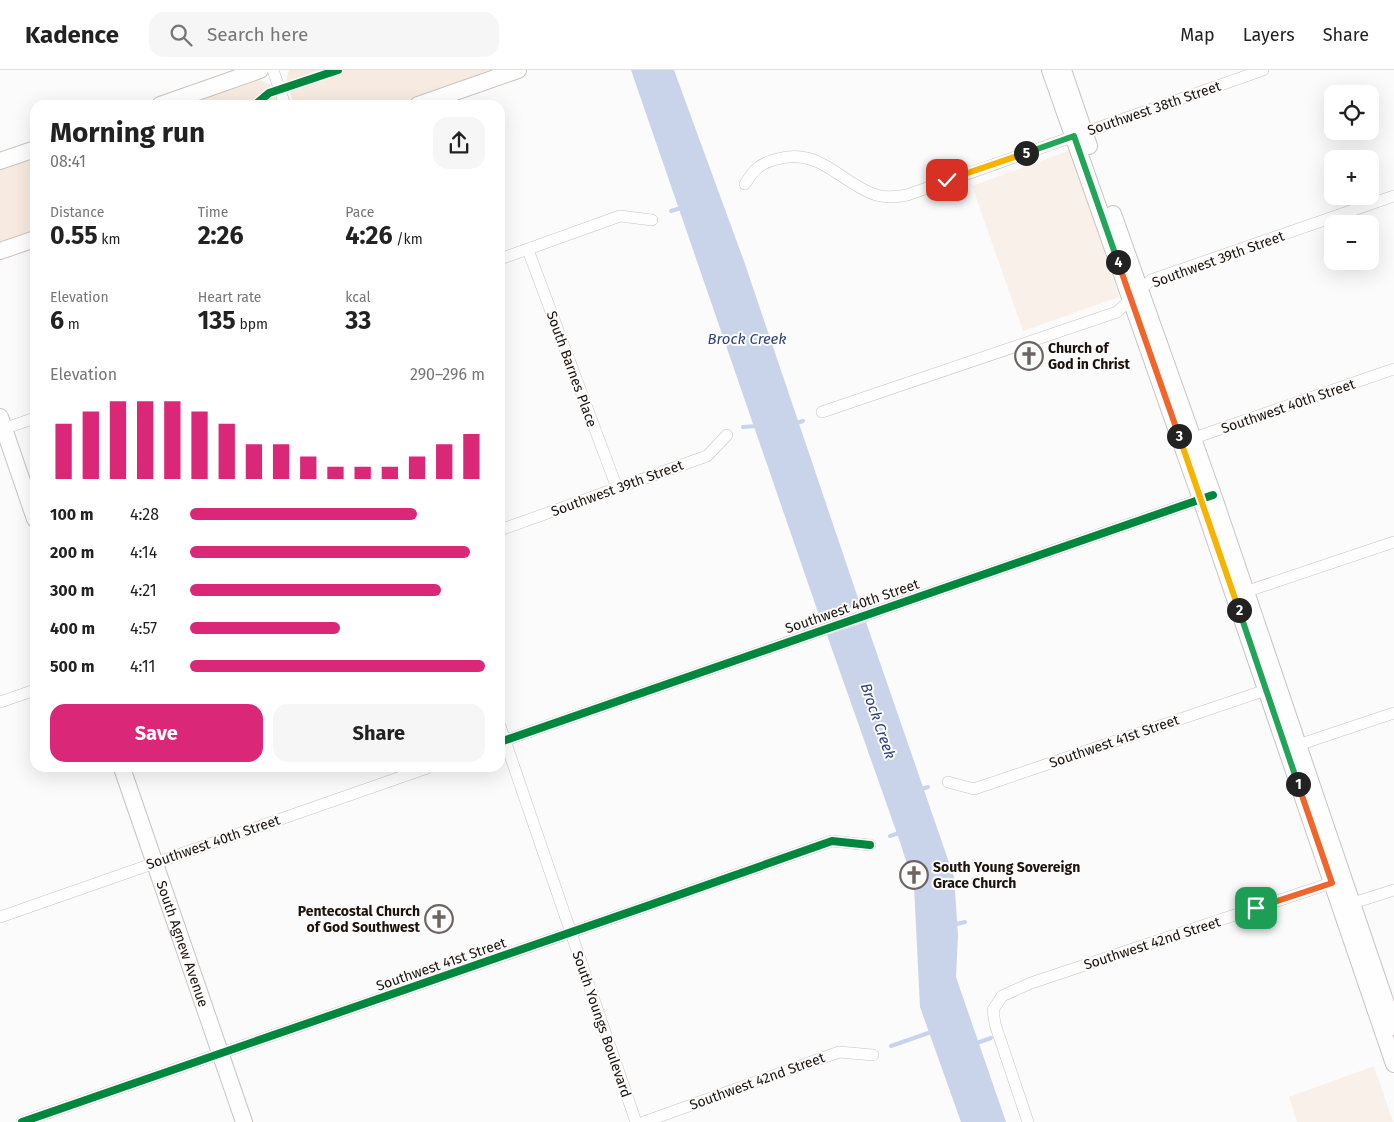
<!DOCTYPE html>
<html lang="en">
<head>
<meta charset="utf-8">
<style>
	:root { --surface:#fff; --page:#f6f6f6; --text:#222; --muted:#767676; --line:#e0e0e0; --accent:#db2777 }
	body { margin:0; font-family:"Fira Sans",sans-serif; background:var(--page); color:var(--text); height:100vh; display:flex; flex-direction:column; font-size:19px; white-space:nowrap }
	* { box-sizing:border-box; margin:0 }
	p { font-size:16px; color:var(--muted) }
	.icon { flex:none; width:28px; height:28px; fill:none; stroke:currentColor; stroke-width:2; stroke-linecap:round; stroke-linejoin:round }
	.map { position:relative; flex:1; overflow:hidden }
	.sheet { position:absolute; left:30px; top:30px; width:475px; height:672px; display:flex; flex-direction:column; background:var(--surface); border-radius:15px; box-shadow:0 5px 20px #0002 }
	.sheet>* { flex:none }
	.tools { position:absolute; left:1324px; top:15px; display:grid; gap:10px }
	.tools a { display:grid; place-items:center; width:55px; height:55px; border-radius:10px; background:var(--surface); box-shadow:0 5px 20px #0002; font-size:25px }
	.pin { position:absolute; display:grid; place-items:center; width:42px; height:42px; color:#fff; margin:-21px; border-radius:10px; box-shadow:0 2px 8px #0006 }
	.km { position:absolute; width:25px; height:25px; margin:-12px; border-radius:50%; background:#222; color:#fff; font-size:14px; line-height:25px; text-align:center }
	.round { display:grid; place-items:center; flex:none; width:52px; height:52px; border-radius:15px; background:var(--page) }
	.overview { display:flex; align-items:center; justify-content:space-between; height:85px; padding:0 20px }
	h1 { font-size:28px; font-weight:700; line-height:38px }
	.metrics { display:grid; grid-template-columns:repeat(3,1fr); gap:8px; height:85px; padding:5px 20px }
	.metrics div { display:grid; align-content:center }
	.metrics b { font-size:25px; font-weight:700 }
	.metrics small { font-size:14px; font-weight:400 }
	.metrics p { font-size:14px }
	.chart { height:140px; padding:10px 20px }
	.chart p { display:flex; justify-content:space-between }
	.chart svg { width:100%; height:90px; margin-top:5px; stroke:var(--accent); stroke-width:6 }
	.primary-button { display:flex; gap:10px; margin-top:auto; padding:10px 20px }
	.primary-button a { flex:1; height:58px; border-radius:15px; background:var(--accent); color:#fff; font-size:20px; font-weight:700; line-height:58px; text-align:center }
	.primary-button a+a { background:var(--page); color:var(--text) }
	ul { padding:0 20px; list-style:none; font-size:16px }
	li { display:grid; grid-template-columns:80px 60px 1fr; align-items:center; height:38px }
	li i { height:12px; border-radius:6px; background:var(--accent) }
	header { display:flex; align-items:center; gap:30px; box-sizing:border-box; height:70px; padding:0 25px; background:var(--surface); border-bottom:1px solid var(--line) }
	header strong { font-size:24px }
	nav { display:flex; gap:28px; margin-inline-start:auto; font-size:18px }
	.search { width:350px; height:45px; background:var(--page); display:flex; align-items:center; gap:12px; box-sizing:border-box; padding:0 18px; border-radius:15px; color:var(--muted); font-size:19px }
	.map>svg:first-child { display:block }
</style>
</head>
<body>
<header>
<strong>Kadence</strong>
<div class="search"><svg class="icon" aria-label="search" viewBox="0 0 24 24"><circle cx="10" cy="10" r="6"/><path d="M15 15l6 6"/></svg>Search here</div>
<nav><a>Map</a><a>Layers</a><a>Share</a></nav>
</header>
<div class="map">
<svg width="1394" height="1052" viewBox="0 0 1394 1052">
	<rect width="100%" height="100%" fill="#fbfbfb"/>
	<g fill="#f9f0ea">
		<polygon points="1071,80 1119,227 1023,261 972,116"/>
		<polygon points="1374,996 1393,1052 1297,1052 1289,1027"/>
	</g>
	<g fill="#f7eae1">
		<polygon points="289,0 499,0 399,35 294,35 286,11"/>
		<polygon points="260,10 271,15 278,35 183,35"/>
		<polygon points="35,87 35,163 0,175 0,99"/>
	</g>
	<g fill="#c9d4eb">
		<polygon points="631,0 674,0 745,194 860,534 820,548"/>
		<polygon points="866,552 954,807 958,865 956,907 1006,1052 961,1052 920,937 914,816 900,772 827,565"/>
	</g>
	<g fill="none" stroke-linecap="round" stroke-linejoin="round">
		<g stroke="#c9d4eb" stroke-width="4">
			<polyline points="671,141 684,137"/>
			<polyline points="794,354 803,351"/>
			<polyline points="743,357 758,356"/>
			<polyline points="919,720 928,717"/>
			<polyline points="890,766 902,762"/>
			<polyline points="953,855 965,852"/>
			<polyline points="974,974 991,968"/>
			<polyline points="891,976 934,961"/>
		</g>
		<defs>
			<g id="street">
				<polyline points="273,0 285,35"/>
				<path d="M745 114C754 99 761 93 777 89 821 77 840 113 876 125 886 128 897 127 907 125L1263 0"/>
				<polyline points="528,180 617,418"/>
				<polyline points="500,189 620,146 652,150"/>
				<polyline points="822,342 1117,242 1151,210 1394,126"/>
				<polyline points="0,360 35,348"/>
				<polyline points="1188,370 1394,299"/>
				<polyline points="500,460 707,386 727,365"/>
				<polyline points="1239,524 1394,472"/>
				<polyline points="0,632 35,620"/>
				<polyline points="500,656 636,1052"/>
				<polyline points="500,672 1207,427"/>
				<polyline points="1298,675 1394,643"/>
				<polyline points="948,712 974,719 1272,618"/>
				<polyline points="0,847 427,698"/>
				<path d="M22 1052C292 956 563 867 832 771L870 775"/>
				<polyline points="644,1052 839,982 873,985"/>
				<polyline points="1028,1052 995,954 993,940 1002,926 1031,913 1331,813 1353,833 1394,820"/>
			</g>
			<g id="secondary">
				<polyline points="1050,0 1201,429 1394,994"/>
				<polyline points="1063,0 1089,76"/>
				<polyline points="160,35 260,0"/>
				<polyline points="418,35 518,0"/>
				<polyline points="0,91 35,79"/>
				<polyline points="1113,144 1213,425 1394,957"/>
				<polyline points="0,181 35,169"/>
				<polyline points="0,347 35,449"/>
				<path id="s1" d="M122 698 244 1052"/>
			</g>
		</defs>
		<use href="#street" stroke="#c9c3c0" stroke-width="12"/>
		<use href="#secondary" stroke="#c9c3c0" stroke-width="18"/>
		<use href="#street" stroke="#fefefe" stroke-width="11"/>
		<use href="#secondary" stroke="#fefefe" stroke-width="16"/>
		<defs>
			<g id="cycleway">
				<polyline points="255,35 269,23 338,0"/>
				<polyline points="500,672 1213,425"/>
				<path d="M22 1052C292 956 563 867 832 771L870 775"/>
			</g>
		</defs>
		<use href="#cycleway" stroke="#fbfbfb" stroke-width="11"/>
		<use href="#cycleway" stroke="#00873e" stroke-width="8"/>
	</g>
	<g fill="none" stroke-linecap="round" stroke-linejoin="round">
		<defs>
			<polyline id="split-1" points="1256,838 1332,813 1298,714"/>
			<polyline id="split-2" points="1239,540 1298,714"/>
			<polyline id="split-3" points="1179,366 1239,540"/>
			<polyline id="split-4" points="1118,192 1179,366"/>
			<polyline id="split-5" points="1026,83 1074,66 1118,192"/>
			<polyline id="split-6" points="947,110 1026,83"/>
		</defs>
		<use href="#split-1" stroke="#fff" stroke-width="10"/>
		<use href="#split-2" stroke="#fff" stroke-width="10"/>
		<use href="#split-3" stroke="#fff" stroke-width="10"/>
		<use href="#split-4" stroke="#fff" stroke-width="10"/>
		<use href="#split-5" stroke="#fff" stroke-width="10"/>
		<use href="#split-6" stroke="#fff" stroke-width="10"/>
		<use href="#split-1" stroke="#f0652b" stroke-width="6"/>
		<use href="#split-2" stroke="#22a559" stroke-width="6"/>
		<use href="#split-3" stroke="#f5b400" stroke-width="6"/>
		<use href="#split-4" stroke="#f0652b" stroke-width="6"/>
		<use href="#split-5" stroke="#22a559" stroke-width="6"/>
		<use href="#split-6" stroke="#f5b400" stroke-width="6"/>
	</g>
	<defs>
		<symbol id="church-ring" viewBox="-11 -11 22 22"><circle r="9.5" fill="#fbfbfb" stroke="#6b6460" stroke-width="1.5"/><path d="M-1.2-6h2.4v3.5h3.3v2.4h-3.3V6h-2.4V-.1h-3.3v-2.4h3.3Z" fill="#6b6460"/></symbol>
	</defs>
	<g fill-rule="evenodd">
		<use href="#church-ring" x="1013" y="270" width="32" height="32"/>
		<use href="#church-ring" x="898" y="789" width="32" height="32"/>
		<use href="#church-ring" x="423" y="833" width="32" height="32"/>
	</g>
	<g text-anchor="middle" stroke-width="4" stroke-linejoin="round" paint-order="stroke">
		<g font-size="14" fill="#1d130d" stroke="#fbfbfb">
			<text transform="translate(1154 38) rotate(-19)" y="5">Southwest 38th Street</text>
			<text transform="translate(1218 189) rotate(-20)" y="5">Southwest 39th Street</text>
			<text transform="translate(572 299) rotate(70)" y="5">South Barnes Place</text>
			<text transform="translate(1288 336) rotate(-19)" y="5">Southwest 40th Street</text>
			<text transform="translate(617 418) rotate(-20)" y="5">Southwest 39th Street</text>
			<text transform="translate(852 536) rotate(-19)" y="5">Southwest 40th Street</text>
			<text transform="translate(1114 671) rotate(-19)" y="5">Southwest 41st Street</text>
			<text transform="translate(213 772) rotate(-19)" y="5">Southwest 40th Street</text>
			<text transform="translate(1152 873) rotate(-18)" y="5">Southwest 42nd Street</text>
			<text dy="5" stroke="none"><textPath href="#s1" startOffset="186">South Agnew Avenue</textPath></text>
			<text transform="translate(441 894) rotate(-19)" y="5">Southwest 41st Street</text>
			<text transform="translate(602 954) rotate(71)" y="5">South Youngs Boulevard</text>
			<text transform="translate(757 1011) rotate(-20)" y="5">Southwest 42nd Street</text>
		</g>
		<g font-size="14" font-weight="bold" fill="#1d130d" stroke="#fbfbfb" text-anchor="start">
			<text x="1048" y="283">Church of<tspan x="1048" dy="16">God in Christ</tspan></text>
			<text x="933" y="802">South Young Sovereign<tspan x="933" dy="16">Grace Church</tspan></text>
			<text x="420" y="846" text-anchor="end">Pentecostal Church<tspan x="420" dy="16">of God Southwest</tspan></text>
		</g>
		<g font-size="15" font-style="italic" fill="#324571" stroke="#fbfbfb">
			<text x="747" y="274">Brock Creek</text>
			<text transform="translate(878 651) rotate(71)" y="5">Brock Creek</text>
		</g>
	</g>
</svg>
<div class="tools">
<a><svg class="icon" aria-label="locate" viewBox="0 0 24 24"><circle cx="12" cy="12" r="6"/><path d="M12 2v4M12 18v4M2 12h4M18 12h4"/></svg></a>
<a>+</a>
<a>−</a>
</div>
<div class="pin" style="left:1256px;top:838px;background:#1e9e55"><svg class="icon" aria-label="arrive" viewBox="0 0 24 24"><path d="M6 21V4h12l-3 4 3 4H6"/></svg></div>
<div class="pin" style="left:947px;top:110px;background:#d93025"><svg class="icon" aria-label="check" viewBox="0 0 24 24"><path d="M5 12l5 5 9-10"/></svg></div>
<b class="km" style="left:1298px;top:714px">1</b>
<b class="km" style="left:1239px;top:540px">2</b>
<b class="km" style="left:1179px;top:366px">3</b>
<b class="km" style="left:1118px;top:192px">4</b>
<b class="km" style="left:1026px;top:83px">5</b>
<section class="sheet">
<div class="overview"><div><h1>Morning run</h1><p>08:41</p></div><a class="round"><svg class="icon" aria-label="share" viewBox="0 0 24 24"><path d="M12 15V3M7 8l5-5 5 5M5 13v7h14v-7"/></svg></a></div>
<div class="metrics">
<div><p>Distance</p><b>0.55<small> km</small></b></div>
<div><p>Time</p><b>2:26</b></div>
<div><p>Pace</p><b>4:26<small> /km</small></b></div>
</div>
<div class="metrics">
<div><p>Elevation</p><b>6<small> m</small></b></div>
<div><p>Heart rate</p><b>135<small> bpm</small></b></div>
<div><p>kcal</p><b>33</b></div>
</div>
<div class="chart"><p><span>Elevation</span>290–296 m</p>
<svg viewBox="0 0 160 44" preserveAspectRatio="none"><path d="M5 44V17M15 44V11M25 44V6M35 44V6M45 44V6M55 44V11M65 44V17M75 44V27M85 44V27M95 44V33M105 44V38M115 44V38M125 44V38M135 44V33M145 44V27M155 44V22"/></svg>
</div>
<ul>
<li><b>100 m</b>4:28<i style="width:77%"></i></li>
<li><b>200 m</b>4:14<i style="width:95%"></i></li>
<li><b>300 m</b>4:21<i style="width:85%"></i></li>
<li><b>400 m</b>4:57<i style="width:51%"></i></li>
<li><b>500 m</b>4:11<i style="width:100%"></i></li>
</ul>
<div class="primary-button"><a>Save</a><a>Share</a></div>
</section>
</div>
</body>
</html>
